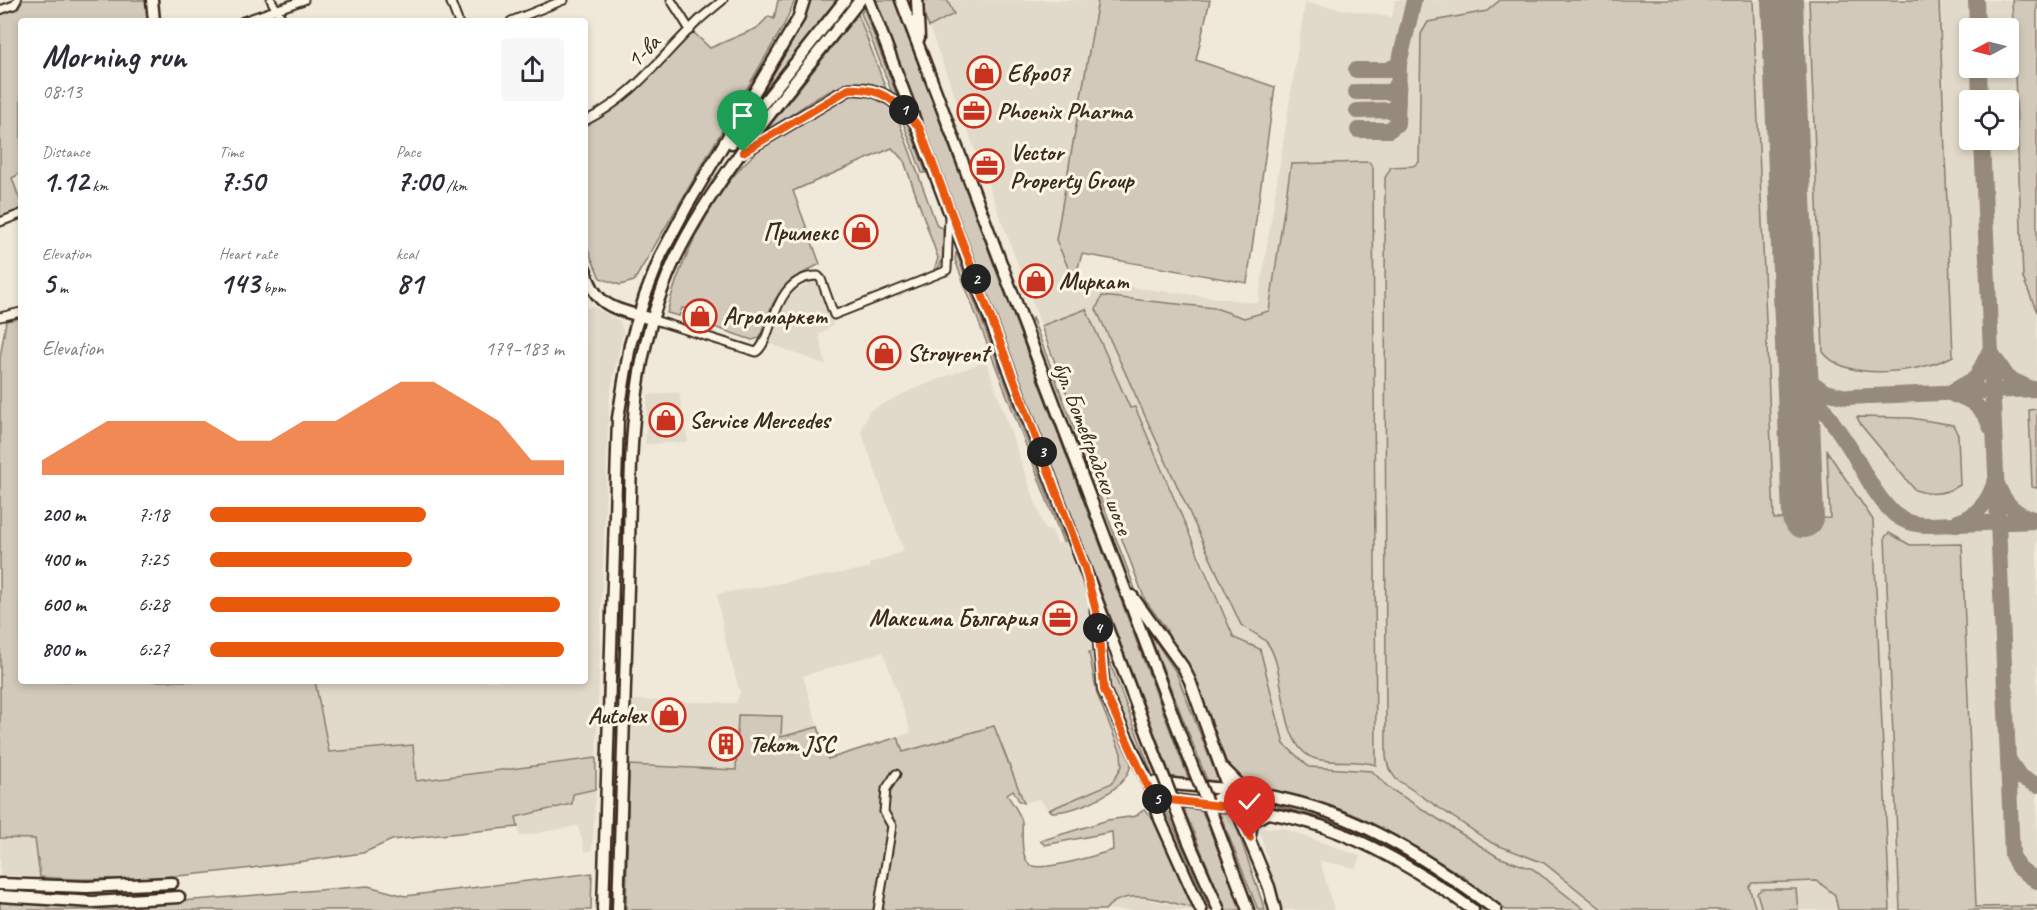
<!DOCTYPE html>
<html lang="en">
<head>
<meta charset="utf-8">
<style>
	:root { --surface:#fff; --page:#f7f7f7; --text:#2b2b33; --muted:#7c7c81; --accent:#ea580c }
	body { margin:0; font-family:Caveat,sans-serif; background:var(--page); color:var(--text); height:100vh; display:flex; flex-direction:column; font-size:22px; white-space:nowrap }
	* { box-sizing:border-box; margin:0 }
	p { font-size:20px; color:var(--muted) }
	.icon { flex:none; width:33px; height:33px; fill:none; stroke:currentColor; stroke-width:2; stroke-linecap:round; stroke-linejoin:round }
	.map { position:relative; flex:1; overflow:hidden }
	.panel { position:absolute; left:18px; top:18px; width:570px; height:666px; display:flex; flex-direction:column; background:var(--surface); border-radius:6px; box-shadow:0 3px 9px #0003 }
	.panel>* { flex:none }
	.needle { width:39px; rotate:263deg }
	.controls { position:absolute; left:1959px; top:18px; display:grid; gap:12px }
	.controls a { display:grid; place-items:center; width:60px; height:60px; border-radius:6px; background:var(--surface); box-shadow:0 3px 9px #0003; font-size:30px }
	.pin { position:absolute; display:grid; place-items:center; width:51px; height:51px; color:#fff; margin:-62px -26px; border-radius:50% 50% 50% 0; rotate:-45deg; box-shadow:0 0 6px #0007 }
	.pin .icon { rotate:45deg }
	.km { position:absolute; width:30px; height:30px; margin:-15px; border-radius:50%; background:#222; color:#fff; font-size:16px; line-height:30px; text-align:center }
	.round { display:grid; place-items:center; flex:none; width:63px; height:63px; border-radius:6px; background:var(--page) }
	.headline { display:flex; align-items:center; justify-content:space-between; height:102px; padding:0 24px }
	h1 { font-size:33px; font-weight:600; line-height:45px }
	.metrics { display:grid; grid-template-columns:repeat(3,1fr); gap:9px; height:102px; padding:6px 24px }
	.metrics div { display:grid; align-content:center }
	.metrics b { font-size:30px; font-weight:600 }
	.metrics small { font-size:16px; font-weight:400 }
	.metrics p { font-size:16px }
	.chart { height:168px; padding:12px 24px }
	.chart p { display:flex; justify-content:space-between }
	.chart svg { width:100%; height:108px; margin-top:6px; fill:var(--accent); opacity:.7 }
	ul { padding:0 24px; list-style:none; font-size:20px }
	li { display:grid; grid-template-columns:96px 72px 1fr; align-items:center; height:45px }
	li i { height:15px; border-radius:8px; background:var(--accent) }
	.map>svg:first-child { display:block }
</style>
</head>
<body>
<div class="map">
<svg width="2037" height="910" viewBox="0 0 2037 910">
	<rect width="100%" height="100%" fill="#f0e9d9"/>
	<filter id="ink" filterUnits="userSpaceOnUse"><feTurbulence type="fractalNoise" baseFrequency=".0167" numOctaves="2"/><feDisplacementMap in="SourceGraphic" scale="12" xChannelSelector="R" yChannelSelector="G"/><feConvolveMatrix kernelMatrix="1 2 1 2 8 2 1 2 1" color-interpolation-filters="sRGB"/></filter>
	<g filter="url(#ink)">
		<g fill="#e1d9c9" fill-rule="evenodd">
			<path d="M947 0H1098L1056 240 1074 280 1258 303 1305 3 1392 17 1395 0H2037V910H1585L1533 869 1498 857 1389 788 1372 771 1309 767 1284 744 1260 649 1234 638 1200 553 1135 407 1130 409 1086 309 1041 326 929 27 954 14ZM1970 28H2008V68H1970ZM1970 100H2008V140H1970Z"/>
			<polygon points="817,279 833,325 819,335 826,365 770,344 781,306 794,291"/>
			<polygon points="592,306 620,321 623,332 609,399 608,424 596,758 415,781 413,745 329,752 315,681 585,681 585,309"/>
			<polygon points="986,361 1045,530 1052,530 1057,544 1065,541 1085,588 1094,625 1095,651 1090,652 1097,694 1121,753 1122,766 1112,782 1049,810 1039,799 1024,803 994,726 902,752 898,737 911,732 883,652 803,676 818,727 780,737 736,770 629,765 631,700 736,703 740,693 725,640 717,594 870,568 869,564 904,551 861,431 869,411 911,390"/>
			<polygon points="679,392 688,442 645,444 648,395"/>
			<polygon points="596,789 592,850 585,852 578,826 520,836 516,818 572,804 573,794"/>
			<polygon points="1263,828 1282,828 1360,856 1356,868 1320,861 1334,910 1281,910 1260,832"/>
			<polygon points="0,839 35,839 40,877 0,875"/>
			<polygon points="1126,897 1137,897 1197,910 1105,910 1116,900"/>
		</g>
		<g fill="#d2c9ba" stroke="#867a6c" stroke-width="1.5">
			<polygon points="17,0 152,0 154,21 21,21 21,173 12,178 21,203 21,214 0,222 0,10"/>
			<polygon points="778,0 795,0 784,25 634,281 620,285 600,278 585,243 585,123 619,104 692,31 710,48 757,28 769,16 774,19"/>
			<polygon points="810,0 837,0 750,112 798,30"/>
			<polygon points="876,0 894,0 1189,780 1172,779"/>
			<polygon points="924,0 947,0 954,14 929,27 923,13"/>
			<polygon points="1098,0 1210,0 1196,60 1275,87 1247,283 1082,254 1074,281 1056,240"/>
			<polygon points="1500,0 1753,0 1774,519 1830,518 1827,451 1873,520 1890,910 1838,910 1835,895 1817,881 1752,883 1749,887 1756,910 1603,910 1544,863 1492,843 1396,779 1389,769 1386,757 1385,178 1391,167 1413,166 1419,162 1421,34 1428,22 1487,11"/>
			<path d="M1809 0H1939L1953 356C1923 372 1847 383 1823 352Z"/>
			<polygon points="2012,0 2037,0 2037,312 2023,278"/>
			<polygon points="864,9 898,99 893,95 861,13"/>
			<path d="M858 14 886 89C874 85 861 81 849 84 823 89 787 119 764 133Z"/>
			<path d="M862 93 877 96 894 108 937 226 943 228C943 243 947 263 933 273L938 258 904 161 892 148 793 191 820 264C781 283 772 297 760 338L752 340 714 327 712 311 682 308 679 316 667 313C678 264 712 196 748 160 775 132 816 114 849 95Z"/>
			<polygon points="898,109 907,122 926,173 922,173"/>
			<path d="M1369 162 1373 167 1376 765C1356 759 1336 764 1316 759 1277 748 1288 672 1268 644 1262 636 1249 631 1241 625L1096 309 1102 296 1215 308 1244 318 1269 311 1291 164Z"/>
			<polygon points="956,252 1065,541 1063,542 955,260"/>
			<polygon points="1086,309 1130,408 1135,407 1234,638 1260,649 1284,744 1309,767 1372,771 1389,788 1498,857 1533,869 1585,910 1506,910 1463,876 1406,842 1308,800 1248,785 1228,766 1193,675 1167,636 1167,630 1145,600 1041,326"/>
			<polygon points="1032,317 1137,594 1130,585 1044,360 1031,324"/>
			<path d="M21 318V681H315L329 752 413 745 416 781 596 758V789L573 794 572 804 516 817 518 827 392 840 363 853C256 867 148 886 40 877L35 839 0 838V358L6 321Z"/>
			<polygon points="2037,409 2037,488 2032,487 2029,410"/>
			<path d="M1857 417 1911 418 1953 425 1958 435 1960 485C1946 494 1931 496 1915 490L1861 425Z"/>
			<polygon points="1889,533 1910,545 1962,544 1976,907 2037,906 2037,910 1900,910 1885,537"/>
			<polygon points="617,595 620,596 620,646 611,910 606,910"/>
			<polygon points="1148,630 1176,672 1219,782 1207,780"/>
			<polygon points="1102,642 1153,776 1148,776 1109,691"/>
			<path d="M1095 651 1102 694 1131 758C1134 789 1077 812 1052 812L1049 810 1112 783 1122 766 1121 753 1097 694 1089 652Z"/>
			<path d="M738 715 782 716 781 737 818 727 828 759 898 737 903 752 994 726 1024 803 1019 801 1013 790 1007 794C1011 802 1021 814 1022 822 1023 834 1020 852 1028 863 1037 875 1098 854 1113 850L1112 832 1045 845 1040 841 1108 820 1136 816 1144 809 1153 819 1197 909C1170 903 1125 884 1105 910H626L629 765 736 770Z"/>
			<path d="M1236 797C1303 809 1367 831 1426 866 1449 879 1470 895 1491 910H1482L1414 865 1263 807 1245 803Z"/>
			<polygon points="1159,804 1164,805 1210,910 1207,910 1187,872"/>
			<polygon points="1182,805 1200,806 1242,910 1226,910"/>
			<polygon points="1218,809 1231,811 1265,910 1258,910"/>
			<polygon points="592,873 591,910 0,910 0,901 130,905 368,886 405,896"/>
			<polygon points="1762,889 1796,889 1798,910 1762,910 1757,893"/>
		</g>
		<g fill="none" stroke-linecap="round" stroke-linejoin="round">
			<g stroke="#968a7c" stroke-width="16">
				<polyline points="1976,0 1977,28"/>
				<polyline points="1979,68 1980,100"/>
				<polyline points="1356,70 1388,70 1399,64"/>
				<polyline points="1356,92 1389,92 1399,84"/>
				<polyline points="1357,111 1392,110 1398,102"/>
				<polyline points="1358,130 1389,130 1397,124 1399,64 1414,0"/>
				<polyline points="1982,140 2012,855 2018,867 2037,881"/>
				<polyline points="1992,354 2008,378 2029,388"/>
				<path d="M1797 355C1807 388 1831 419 1850 448 1863 470 1875 496 1894 514 1904 522 1916 525 1929 525L2037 521"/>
				<polyline points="1811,382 1825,392 1847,397 2037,389"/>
				<polyline points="1953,391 1976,378 1989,352"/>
				<path d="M1954 395C1972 398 1985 411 1991 428"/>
				<path d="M1998 486C2004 503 2017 515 2034 519"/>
				<path d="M1958 522C1977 516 1988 502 1994 484"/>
				<polyline points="2008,759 2020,777 2037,785"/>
			</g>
			<polyline stroke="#968a7c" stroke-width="42" points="1782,0 1803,517"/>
			<defs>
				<g id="street">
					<polyline points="271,0 283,21"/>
					<polyline points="450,0 458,21"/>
					<polyline points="671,0 690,30"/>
					<polyline points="0,10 14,5 17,0"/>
					<polyline points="243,21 304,0"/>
					<polyline points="511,21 564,0"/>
					<path d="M585 121C633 97 658 60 695 24 703 15 714 8 723 0"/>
					<polyline points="0,222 21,214"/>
					<polyline points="0,317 21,312"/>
					<path d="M651 319 756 352C774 341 771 276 818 276L821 279 834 315 943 272 947 270 949 218"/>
					<polyline points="878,910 892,826 884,812 886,789 896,774"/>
				</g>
				<g id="secondary">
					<polyline points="152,0 154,21"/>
					<path d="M585 269C596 309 615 308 651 319"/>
					<path d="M1148 782C1195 786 1242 789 1288 800 1365 818 1433 863 1496 910"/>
					<path d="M1153 798C1209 804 1267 809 1321 826 1374 844 1428 877 1473 910"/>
					<polyline points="0,884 87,887 172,883"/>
					<polyline points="0,896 93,902 179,897"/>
				</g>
				<g id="primary">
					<polyline points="869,0 1158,762"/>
					<polyline points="901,0 1191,763"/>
					<polyline points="917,0 919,38"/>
					<polyline points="732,143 845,0"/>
					<path d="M749 148 849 89C878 87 895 99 913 120"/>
					<polyline points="1132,596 1183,667 1190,681 1228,788 1269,887 1275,910"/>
					<polyline points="1096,609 1104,690 1148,782 1160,819 1201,910"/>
					<polyline points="1224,769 1241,786 1259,794"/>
					<polyline points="1207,804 1221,797 1228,788"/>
					<polyline points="1216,825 1248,910"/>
					<polyline points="1250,835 1252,822 1267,813"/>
					<polyline points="1188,840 1219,910"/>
					<polyline points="603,910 618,418 630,345 645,296 661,255 687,206 798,19 804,0"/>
					<path d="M618 910C622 802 625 694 628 586 632 469 624 368 675 259 718 170 799 79 860 0"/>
				</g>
			</defs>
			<use href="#street" stroke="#3b2a1e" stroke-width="11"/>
			<use href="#secondary" stroke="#3b2a1e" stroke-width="15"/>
			<use href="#primary" stroke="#3b2a1e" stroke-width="15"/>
			<use href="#street" stroke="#fcf5e5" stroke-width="7"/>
			<use href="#secondary" stroke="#fcf5e5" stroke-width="10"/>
			<use href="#primary" stroke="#fcf5e5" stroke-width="10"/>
			<defs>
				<g id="primary-bridge">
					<polyline points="1158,762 1188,840"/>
					<polyline points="1191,763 1216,825"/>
				</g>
			</defs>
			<use href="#primary-bridge" stroke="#3b2a1e" stroke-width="15" stroke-linecap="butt"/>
			<use href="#primary-bridge" stroke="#fcf5e5" stroke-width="10"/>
		</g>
	</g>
	<g fill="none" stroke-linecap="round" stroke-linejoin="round" filter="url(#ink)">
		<defs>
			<path id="route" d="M743 152 849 89C882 87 899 103 919 127L1085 568 1097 615 1104 690 1153 798 1237 808 1250 838"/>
		</defs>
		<use href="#route" stroke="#fff" stroke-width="12"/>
		<use href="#route" stroke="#ea580c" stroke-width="8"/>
	</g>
	<defs>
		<symbol id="shop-ring" viewBox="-11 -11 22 22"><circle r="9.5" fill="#fcf5e5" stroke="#c8321e" stroke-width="1.5"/><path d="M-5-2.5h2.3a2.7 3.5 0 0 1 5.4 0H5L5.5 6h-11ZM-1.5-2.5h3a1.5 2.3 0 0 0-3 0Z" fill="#c8321e"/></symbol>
		<symbol id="office-ring" viewBox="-11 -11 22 22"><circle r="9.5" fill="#fcf5e5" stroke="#c8321e" stroke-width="1.5"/><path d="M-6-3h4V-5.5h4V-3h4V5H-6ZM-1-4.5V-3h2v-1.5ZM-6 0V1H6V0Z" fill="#c8321e"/></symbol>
		<symbol id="building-ring" viewBox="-11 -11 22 22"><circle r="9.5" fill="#fcf5e5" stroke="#c8321e" stroke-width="1.5"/><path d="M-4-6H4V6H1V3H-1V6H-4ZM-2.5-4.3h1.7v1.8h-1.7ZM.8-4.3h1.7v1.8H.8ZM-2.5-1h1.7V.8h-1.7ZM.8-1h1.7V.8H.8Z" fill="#c8321e"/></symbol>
	</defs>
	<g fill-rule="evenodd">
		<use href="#shop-ring" x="965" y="54" width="38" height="38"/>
		<use href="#office-ring" x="955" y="92" width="38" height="38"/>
		<use href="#office-ring" x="968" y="147" width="38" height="38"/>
		<use href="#shop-ring" x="842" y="213" width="38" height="38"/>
		<use href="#shop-ring" x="1017" y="262" width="38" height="38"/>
		<use href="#shop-ring" x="681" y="297" width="38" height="38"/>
		<use href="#shop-ring" x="865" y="334" width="38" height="38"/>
		<use href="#shop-ring" x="647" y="401" width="38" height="38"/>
		<use href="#office-ring" x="1041" y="599" width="38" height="38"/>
		<use href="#shop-ring" x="650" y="696" width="38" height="38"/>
		<use href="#building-ring" x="707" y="725" width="38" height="38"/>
	</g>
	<g text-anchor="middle" stroke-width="6" stroke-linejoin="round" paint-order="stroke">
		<g font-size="24" fill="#3b2a1e" stroke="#fcf5e5">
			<text transform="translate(643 51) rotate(-45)" y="8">1-ва</text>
			<text transform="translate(1093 448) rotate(69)" y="8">бул. Ботевградско шосе</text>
		</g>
		<g font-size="24" font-weight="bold" fill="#3b2a1e" stroke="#fcf5e5" text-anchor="start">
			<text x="1007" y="81">Евро07</text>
			<text x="997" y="119">Phoenix Pharma</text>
			<text x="1010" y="160">Vector<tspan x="1010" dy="28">Property Group</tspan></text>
			<text x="838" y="240" text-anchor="end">Примекс</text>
			<text x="1059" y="289">Миркат</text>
			<text x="723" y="324">Агромаркет</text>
			<text x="907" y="361">Stroyrent</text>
			<text x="689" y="428">Service Mercedes</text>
			<text x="1037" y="626" text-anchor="end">Максима България</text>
			<text x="646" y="723" text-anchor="end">Autolex</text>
			<text x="749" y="752">Tekom JSC</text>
		</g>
	</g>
</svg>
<div class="controls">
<a><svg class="needle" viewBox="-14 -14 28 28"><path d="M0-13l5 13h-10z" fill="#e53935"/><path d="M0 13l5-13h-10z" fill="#7c7c81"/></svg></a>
<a><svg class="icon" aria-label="locate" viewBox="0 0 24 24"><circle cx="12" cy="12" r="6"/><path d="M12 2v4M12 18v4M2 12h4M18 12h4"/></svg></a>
</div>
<div class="pin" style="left:743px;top:152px;background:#1e9e55"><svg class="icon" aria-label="arrive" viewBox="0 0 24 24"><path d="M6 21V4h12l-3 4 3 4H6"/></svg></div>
<div class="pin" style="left:1250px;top:838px;background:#d93025"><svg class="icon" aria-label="check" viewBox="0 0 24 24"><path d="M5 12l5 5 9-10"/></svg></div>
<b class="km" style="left:904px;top:110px">1</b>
<b class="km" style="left:976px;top:279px">2</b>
<b class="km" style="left:1042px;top:452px">3</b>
<b class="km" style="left:1098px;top:628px">4</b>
<b class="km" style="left:1157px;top:799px">5</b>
<section class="panel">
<div class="headline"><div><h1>Morning run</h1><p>08:13</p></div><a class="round"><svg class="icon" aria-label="share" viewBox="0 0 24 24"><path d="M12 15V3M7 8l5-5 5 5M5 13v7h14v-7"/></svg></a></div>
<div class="metrics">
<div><p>Distance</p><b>1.12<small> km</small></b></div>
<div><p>Time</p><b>7:50</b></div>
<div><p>Pace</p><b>7:00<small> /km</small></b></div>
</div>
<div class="metrics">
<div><p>Elevation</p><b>5<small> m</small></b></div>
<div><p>Heart rate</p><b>143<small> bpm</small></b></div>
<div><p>kcal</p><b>81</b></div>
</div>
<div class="chart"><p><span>Elevation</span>179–183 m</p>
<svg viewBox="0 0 160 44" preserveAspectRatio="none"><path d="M0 44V38L10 30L20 22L30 22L40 22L50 22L60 30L70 30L80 22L90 22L100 14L110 6L120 6L130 14L140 22L150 38L160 38V44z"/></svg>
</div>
<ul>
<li><b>200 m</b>7:18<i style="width:61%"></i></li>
<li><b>400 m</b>7:25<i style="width:57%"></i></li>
<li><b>600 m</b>6:28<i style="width:99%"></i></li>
<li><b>800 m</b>6:27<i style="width:100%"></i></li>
</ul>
</section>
</div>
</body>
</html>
